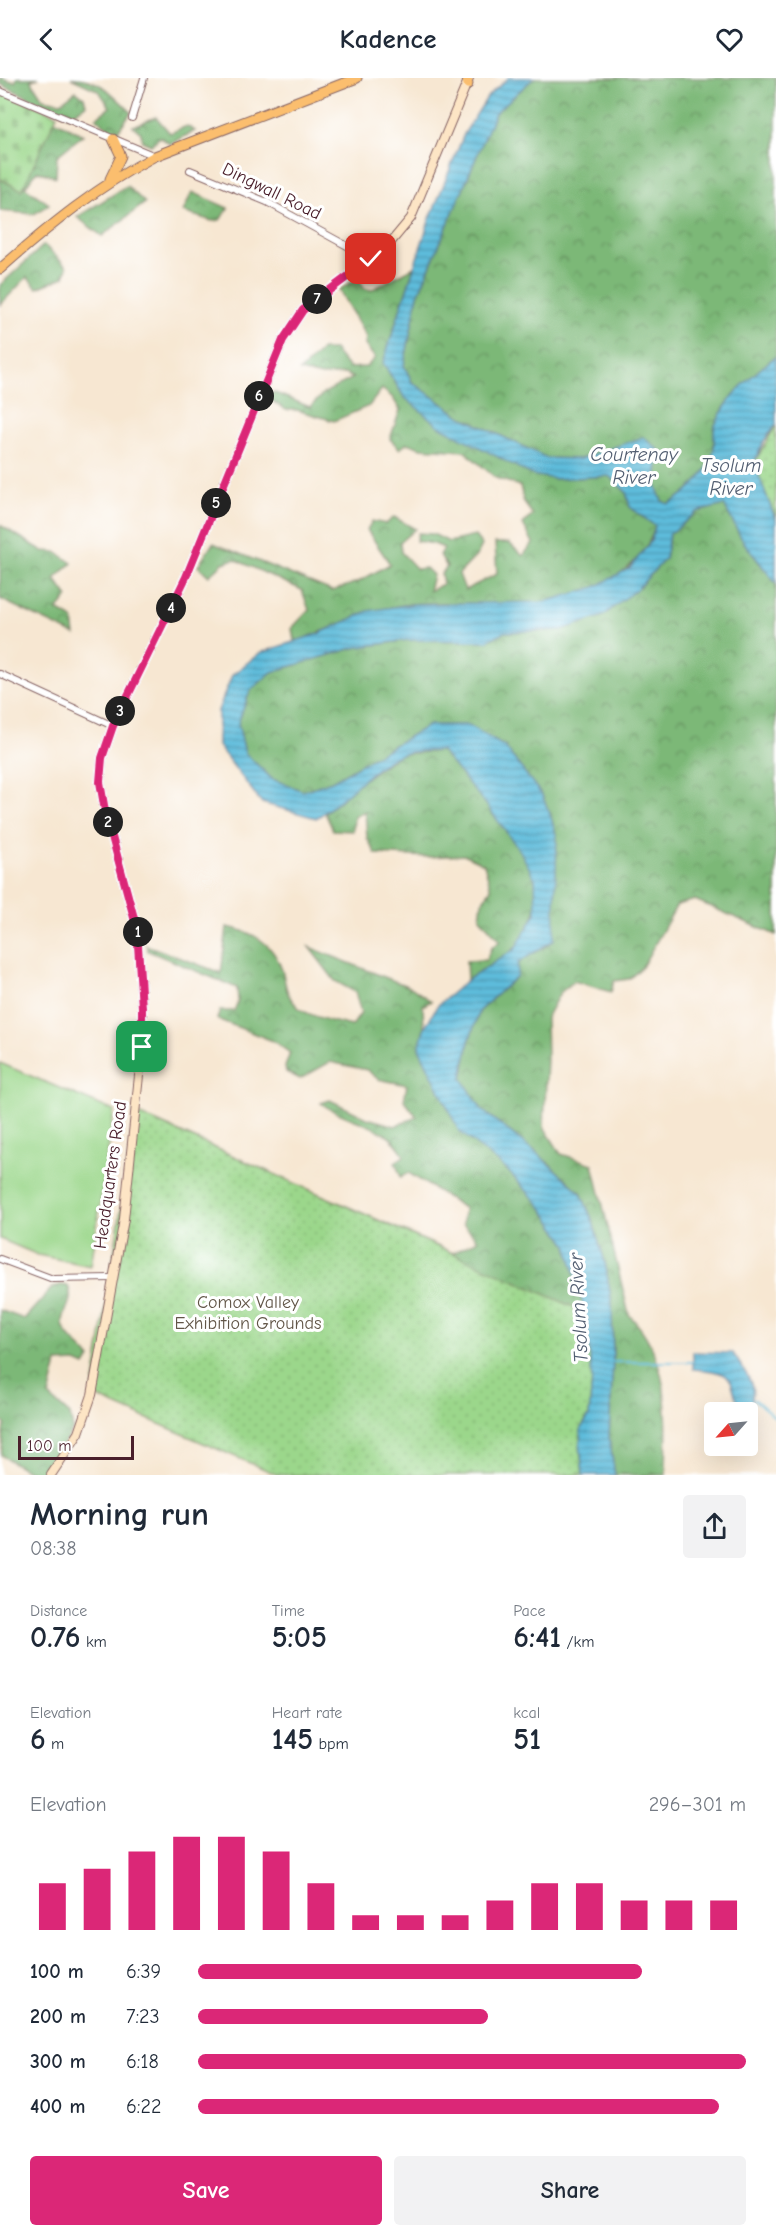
<!DOCTYPE html>
<html lang="en">
<head>
<meta charset="utf-8">
<style>
	:root { --surface:#fff; --page:#f2f2f3; --text:#1f2937; --muted:#747a83; --accent:#db2777 }
	body { margin:0; font-family:"Comic Neue",sans-serif; background:var(--page); color:var(--text); height:100vh; display:flex; flex-direction:column; font-size:22px; white-space:nowrap }
	* { box-sizing:border-box; margin:0 }
	p { font-size:20px; color:var(--muted) }
	.icon { flex:none; width:33px; height:33px; fill:none; stroke:currentColor; stroke-width:2; stroke-linecap:round; stroke-linejoin:round }
	.map { position:relative; height:1397px; overflow:hidden }
	.details { display:flex; flex-direction:column; background:var(--surface); flex:1 }
	.details>* { flex:none }
	.needle { width:39px; rotate:243deg }
	.tools { position:absolute; left:704px; top:1324px; display:grid; gap:12px }
	.tools a { display:grid; place-items:center; width:54px; height:54px; border-radius:6px; background:var(--surface); box-shadow:0 6px 24px #0002; font-size:30px }
	.scale { position:absolute; left:18px; bottom:15px; width:116px; box-sizing:border-box; padding-left:6px; border:3px solid #4a1f2b; border-top:0; font-size:16px; line-height:21px; white-space:nowrap; color:#4a1f2b; -webkit-text-stroke:4px #fff; paint-order:stroke }
	.pin { position:absolute; display:grid; place-items:center; width:51px; height:51px; color:#fff; margin:-26px; border-radius:12px; box-shadow:0 3px 9px #0006 }
	.km { position:absolute; width:30px; height:30px; margin:-15px; border-radius:50%; background:#222; color:#fff; font-size:16px; line-height:30px; text-align:center }
	.round { display:grid; place-items:center; flex:none; width:63px; height:63px; border-radius:6px; background:var(--page) }
	.head { display:flex; align-items:center; justify-content:space-between; height:102px; padding:0 30px }
	h1 { font-size:33px; font-weight:800; line-height:45px }
	.stats { display:grid; grid-template-columns:repeat(3,1fr); gap:9px; height:102px; padding:6px 30px }
	.stats div { display:grid; align-content:center }
	.stats b { font-size:30px; font-weight:800 }
	.stats small { font-size:16px; font-weight:400 }
	.stats p { font-size:16px }
	.chart { height:168px; padding:12px 30px }
	.chart p { display:flex; justify-content:space-between }
	.chart svg { width:100%; height:108px; margin-top:6px; stroke:var(--accent); stroke-width:6 }
	.action { display:flex; gap:12px; margin-top:auto; padding:12px 30px }
	.action a { flex:1; height:69px; border-radius:6px; background:var(--accent); color:#fff; font-size:24px; font-weight:800; line-height:69px; text-align:center }
	.action a+a { background:var(--page); color:var(--text) }
	ul { padding:0 30px; list-style:none; font-size:20px }
	li { display:grid; grid-template-columns:96px 72px 1fr; align-items:center; height:45px }
	li i { height:15px; border-radius:8px; background:var(--accent) }
	header { display:flex; justify-content:space-between; align-items:center; height:78px; padding:0 30px; background:var(--surface); font-size:27px; font-weight:800 }
	.map>svg:first-child { display:block }
</style>
</head>
<body>
<header><svg class="icon" aria-label="back" viewBox="0 0 24 24"><path d="M15 5l-7 7 7 7"/></svg>Kadence<svg class="icon" aria-label="heart" viewBox="0 0 24 24"><path d="M12 20l-8-8c-3-5 5-10 8-4 3-6 11-1 8 4z"/></svg></header>
<div class="map">
<svg width="776" height="1397" viewBox="0 0 776 1397">
	<defs>
		<pattern id="forest-crowns" width="20" height="18" patternUnits="userSpaceOnUse" patternTransform="scale(1.5)"><rect width="20" height="18" fill="#7cb877"/><path d="M2 6a3 3 0 1 1 6 0M12 15a3 3 0 1 1 6 0" fill="none" stroke="#689562"/></pattern>
		<pattern id="cemetery-stones" width="16" height="16" patternUnits="userSpaceOnUse" patternTransform="scale(1.5)"><rect width="16" height="16" fill="#9bd78b"/><path d="M2 7V4a2 2 0 0 1 4 0v3zM10 15v-3a2 2 0 0 1 4 0v3z" fill="#87b878"/></pattern>
		<pattern id="park-dots" width="8" height="8" patternUnits="userSpaceOnUse" patternTransform="scale(1.5)"><rect width="8" height="8" fill="#9bd78b"/><path d="M2 2h.1M6 6h.1" fill="none" stroke="#87b878" stroke-width="1.8" stroke-linecap="round"/></pattern>
		<pattern id="water-rules" width="6" height="5" patternUnits="userSpaceOnUse" patternTransform="scale(1.5)"><rect width="6" height="5" fill="#5dbcdb"/><path d="M0 2.5h6" fill="none" stroke="#4f98b2"/></pattern>
	</defs>
	<rect width="100%" height="100%" fill="#fff"/>
	<filter id="ink" filterUnits="userSpaceOnUse"><feTurbulence type="fractalNoise" baseFrequency=".0167" numOctaves="2"/><feDisplacementMap in="SourceGraphic" scale="12" xChannelSelector="R" yChannelSelector="G"/><feConvolveMatrix kernelMatrix="1 2 1 2 8 2 1 2 1" color-interpolation-filters="sRGB"/></filter>
	<filter id="wash" filterUnits="userSpaceOnUse"><feTurbulence type="fractalNoise" baseFrequency=".008" numOctaves="4" result="noise"/><feDisplacementMap in="SourceGraphic" scale="24" xChannelSelector="R" yChannelSelector="G"/><feGaussianBlur stdDeviation="1.35" result="paint"/><feColorMatrix in="noise" values="0 0 0 0 0 0 0 0 0 0 0 0 0 0 0 0 0 1.4 0 .05"/><feComposite in="paint" operator="in"/></filter>
	<g filter="url(#wash)">
		<rect width="100%" height="100%" fill="#f7e7d2"/>
		<g fill="url(#forest-crowns)" stroke="#636c51" stroke-width="1.5">
			<polygon points="0,0 15,4 17,0 39,0 31,2 43,21 61,24 76,13 84,19 86,27 69,38 0,6"/>
			<path d="M71 0C100 0 112 15 131 34L116 56 96 40 110 29 99 13Z"/>
			<path d="M534 0H776V278C749 300 730 315 715 347 712 356 716 366 713 375 708 396 686 417 668 426L662 423 656 408 659 372 643 359 580 381 547 380 460 338 412 304 404 287 418 217 495 35Z"/>
			<polygon points="43,36 83,57 57,78 56,99 37,93 25,109 49,126 34,136 0,133 0,81"/>
			<polygon points="156,39 170,55 187,48 195,53 170,66 160,59 151,67 142,63 141,55 133,48"/>
			<polygon points="127,108 145,125 102,158 77,139"/>
			<polygon points="192,114 228,130 220,142 212,143 183,134"/>
			<polygon points="44,167 67,189 64,199 37,210 27,199 0,227 0,207"/>
			<path d="M414 189 383 285 404 319 555 401 609 398 626 414 630 429 655 448C643 495 588 517 544 524 501 530 455 522 411 526 366 531 336 550 294 564L292 550 309 532 302 512 234 481 223 485 209 498 198 488 213 465 332 513 358 504 390 486 367 452 372 443 386 446 394 439 415 451 400 464 401 474 417 491 426 490 433 497 429 513 443 506 441 496 447 489 440 477 444 470 434 466 416 463 418 455 433 456 449 464 475 458 482 467 477 477 459 496 465 512 497 496 495 465H509L523 478 533 465 523 446 533 437 524 425 520 408 496 400 464 373 421 370 407 365 400 371 390 361 400 332 393 320 382 311 369 328 334 343 297 332H286L269 321 273 314 310 329 324 315 353 300 346 296 322 298 300 293 322 272H334L349 290 366 289 375 280 365 267 366 259 339 212 358 200 364 210 371 212Z"/>
			<path d="M724 427 743 463 776 506V857L695 822 677 827 642 889 629 901 614 903 611 914 574 903 560 915 546 940 547 981 544 1049 561 1076 593 1086 629 1237C672 1279 667 1342 666 1397H615L609 1358 613 1284 612 1226 605 1184 592 1141 581 1115 538 1076 482 1032 462 1001 469 963 480 932 517 898 518 885 554 862 550 736 505 669 469 647H429L332 703 303 713 272 701 245 675 238 645 250 613 272 594 353 570 408 562 487 563 504 554 561 552 639 509 665 481 669 457 697 434Z"/>
			<polygon points="0,447 43,473 56,474 72,485 55,501 68,519 57,532 73,541 75,557 0,521"/>
			<path d="M441 673C470 708 518 756 534 799 543 822 531 855 514 871 501 883 482 892 467 902L466 883 486 882 491 870 500 863 480 840 482 824 491 811 484 786 465 777 428 779 376 776 367 760 365 733 354 739 353 753 333 752 325 735 364 701 400 676Z"/>
			<path d="M227 849C254 854 273 865 282 892 287 909 284 915 299 930 307 938 339 945 352 948L361 935 355 914 335 903 309 869 412 910 431 923 423 928 424 951 419 970 459 1053 506 1091 540 1127 567 1167 585 1234 592 1300 580 1366 583 1397 152 1042 453 1175 478 1162 463 1146 464 1130 409 1095 401 1099 395 1084 404 1078C390 1045 346 1045 321 1025L330 1022 367 1040 395 1048 417 1039 404 1022 407 1007 378 1001 367 992 330 984 300 1001 286 994 285 989 290 975 273 963 217 941 220 933H234L238 923 237 910 148 873 146 867 221 895Z"/>
			<path d="M61 1207 68 1208C75 1224 63 1231 63 1245 64 1259 83 1269 90 1280L85 1288 76 1284 57 1285 49 1318 70 1337 73 1351 43 1397H34L1 1377 5 1346 0 1342V1232L24 1241 53 1209Z"/>
		</g>
		<polygon fill="url(#cemetery-stones)" stroke="#727b5b" stroke-width="1.5" points="0,13 57,37 22,112 0,101"/>
		<g fill="url(#park-dots)" stroke="#727b5b" stroke-width="1.5">
			<polygon points="776,347 776,442 754,385"/>
			<polygon points="136,1035 585,1234 592,1301 589,1338 581,1350 580,1366 583,1397 278,1397 92,1317"/>
		</g>
		<polygon fill="#9bd78b" stroke="#727b5b" stroke-width="1.5" points="0,985 114,1033 91,1188 38,1177 0,1161"/>
		<g fill="url(#water-rules)" stroke="#546e83" stroke-width="1.5">
			<path d="M508 0H534L495 35 418 217 404 287 412 304 460 338 547 380 580 381 643 359 659 372 656 408 662 423 668 426C686 417 708 396 713 375 716 366 712 356 715 347 730 315 749 300 776 278V347L764 363 754 385 776 442V506L743 463 724 427 697 434 669 457 665 481 639 509 603 538 561 552 504 554 487 563 408 562 353 570 272 594 250 613 238 645 245 675 272 701 303 713 332 703 429 647H469L505 669 542 717 550 736 557 759 554 862 518 885 517 898 480 932 469 963 462 1000 482 1032 538 1076 581 1115 592 1141 605 1184 612 1226 613 1284 609 1358 615 1397H583L580 1366 581 1350 589 1338 592 1300 585 1234 567 1167 540 1127 506 1091 459 1053 419 970 424 951 437 928 467 902 515 871 536 835 535 801 520 773 485 725 441 673C428 674 410 672 399 677 367 692 346 722 316 740L262 725 218 668V633L232 597 260 575 320 555 368 533 412 526 544 524 595 509 630 490 651 463 655 448 630 429 626 414 609 398 555 401 532 397 439 348 404 319 383 285 429 143 464 56 488 18Z"/>
			<path d="M693 1274 733 1275C749 1302 760 1306 747 1337 721 1310 750 1294 693 1291Z"/>
		</g>
		<g fill="none" stroke-linecap="round" stroke-linejoin="round">
			<g stroke="#5dbcdb" stroke-width="2">
				<polyline points="613,1284 692,1284"/>
				<polyline points="754,1321 776,1340"/>
			</g>
		</g>
	</g>
	<g filter="url(#ink)">
		<g fill="none" stroke-linecap="round" stroke-linejoin="round">
			<defs>
				<g id="minor">
					<polyline points="0,13 155,78"/>
					<polyline points="132,40 144,0"/>
					<polyline points="190,92 267,124 371,181"/>
					<polyline points="0,596 113,648"/>
					<polyline points="0,1181 53,1201 112,1200"/>
				</g>
				<polyline id="secondary" points="51,1397 79,1355 92,1317 124,1141 142,969 142,930 137,851 105,733 100,704 102,680 113,648 186,499 283,262 303,232 386,170 411,140 469,0"/>
				<g id="primary">
					<polyline points="467,0 468,6"/>
					<polyline points="110,101 121,78 113,61"/>
					<path d="M0 191C49 148 98 108 155 78L357 0"/>
				</g>
			</defs>
			<use href="#minor" stroke="#876565" stroke-width="8"/>
			<use href="#secondary" stroke="#876565" stroke-width="10"/>
			<use href="#primary" stroke="#876565" stroke-width="11"/>
			<use href="#minor" stroke="#fff" stroke-width="6"/>
			<use href="#secondary" stroke="#fde5c5" stroke-width="8"/>
			<use href="#primary" stroke="#fbbe6e" stroke-width="9"/>
		</g>
	</g>
	<g fill="none" stroke-linecap="round" stroke-linejoin="round" filter="url(#ink)">
		<defs>
			<polyline id="route" points="142,969 142,930 137,851 105,733 100,704 102,680 113,648 186,499 283,262 303,232 371,181"/>
		</defs>
		<use href="#route" stroke="#fff" stroke-width="12"/>
		<use href="#route" stroke="#db2777" stroke-width="8"/>
	</g>
	<g text-anchor="middle" stroke-width="6" stroke-linejoin="round" paint-order="stroke">
		<g font-size="18" fill="#4a1f2b" stroke="#fff">
			<text transform="translate(272 113) rotate(26)" y="6">Dingwall Road</text>
			<text transform="translate(110 1097) rotate(-82)" y="6">Headquarters Road</text>
		</g>
		<g font-size="18" fill="#625648" stroke="#fff">
			<text x="248" y="1230">Comox Valley<tspan x="248" dy="21">Exhibition Grounds</tspan></text>
		</g>
		<g font-size="20" font-style="italic" fill="#525e71" stroke="#fff">
			<text x="634" y="383">Courtenay<tspan x="634" dy="23">River</tspan></text>
			<text x="731" y="394">Tsolum<tspan x="731" dy="23">River</tspan></text>
			<text transform="translate(578 1230) rotate(-93)" y="7">Tsolum River</text>
		</g>
	</g>
</svg>
<div class="tools">
<a><svg class="needle" viewBox="-14 -14 28 28"><path d="M0-13l5 13h-10z" fill="#e53935"/><path d="M0 13l5-13h-10z" fill="#747a83"/></svg></a>
</div>
<div class="scale">100 m</div>
<div class="pin" style="left:142px;top:969px;background:#1e9e55"><svg class="icon" aria-label="arrive" viewBox="0 0 24 24"><path d="M6 21V4h12l-3 4 3 4H6"/></svg></div>
<div class="pin" style="left:371px;top:181px;background:#d93025"><svg class="icon" aria-label="check" viewBox="0 0 24 24"><path d="M5 12l5 5 9-10"/></svg></div>
<b class="km" style="left:138px;top:854px">1</b>
<b class="km" style="left:108px;top:744px">2</b>
<b class="km" style="left:120px;top:633px">3</b>
<b class="km" style="left:171px;top:530px">4</b>
<b class="km" style="left:216px;top:425px">5</b>
<b class="km" style="left:259px;top:318px">6</b>
<b class="km" style="left:317px;top:221px">7</b>
</div>
<section class="details">
<div class="head"><div><h1>Morning run</h1><p>08:38</p></div><a class="round"><svg class="icon" aria-label="share" viewBox="0 0 24 24"><path d="M12 15V3M7 8l5-5 5 5M5 13v7h14v-7"/></svg></a></div>
<div class="stats">
<div><p>Distance</p><b>0.76<small> km</small></b></div>
<div><p>Time</p><b>5:05</b></div>
<div><p>Pace</p><b>6:41<small> /km</small></b></div>
</div>
<div class="stats">
<div><p>Elevation</p><b>6<small> m</small></b></div>
<div><p>Heart rate</p><b>145<small> bpm</small></b></div>
<div><p>kcal</p><b>51</b></div>
</div>
<div class="chart"><p><span>Elevation</span>296–301 m</p>
<svg viewBox="0 0 160 44" preserveAspectRatio="none"><path d="M5 44V25M15 44V19M25 44V12M35 44V6M45 44V6M55 44V12M65 44V25M75 44V38M85 44V38M95 44V38M105 44V32M115 44V25M125 44V25M135 44V32M145 44V32M155 44V32"/></svg>
</div>
<ul>
<li><b>100 m</b>6:39<i style="width:81%"></i></li>
<li><b>200 m</b>7:23<i style="width:53%"></i></li>
<li><b>300 m</b>6:18<i style="width:100%"></i></li>
<li><b>400 m</b>6:22<i style="width:95%"></i></li>
</ul>
<div class="action"><a>Save</a><a>Share</a></div>
</section>
</body>
</html>
